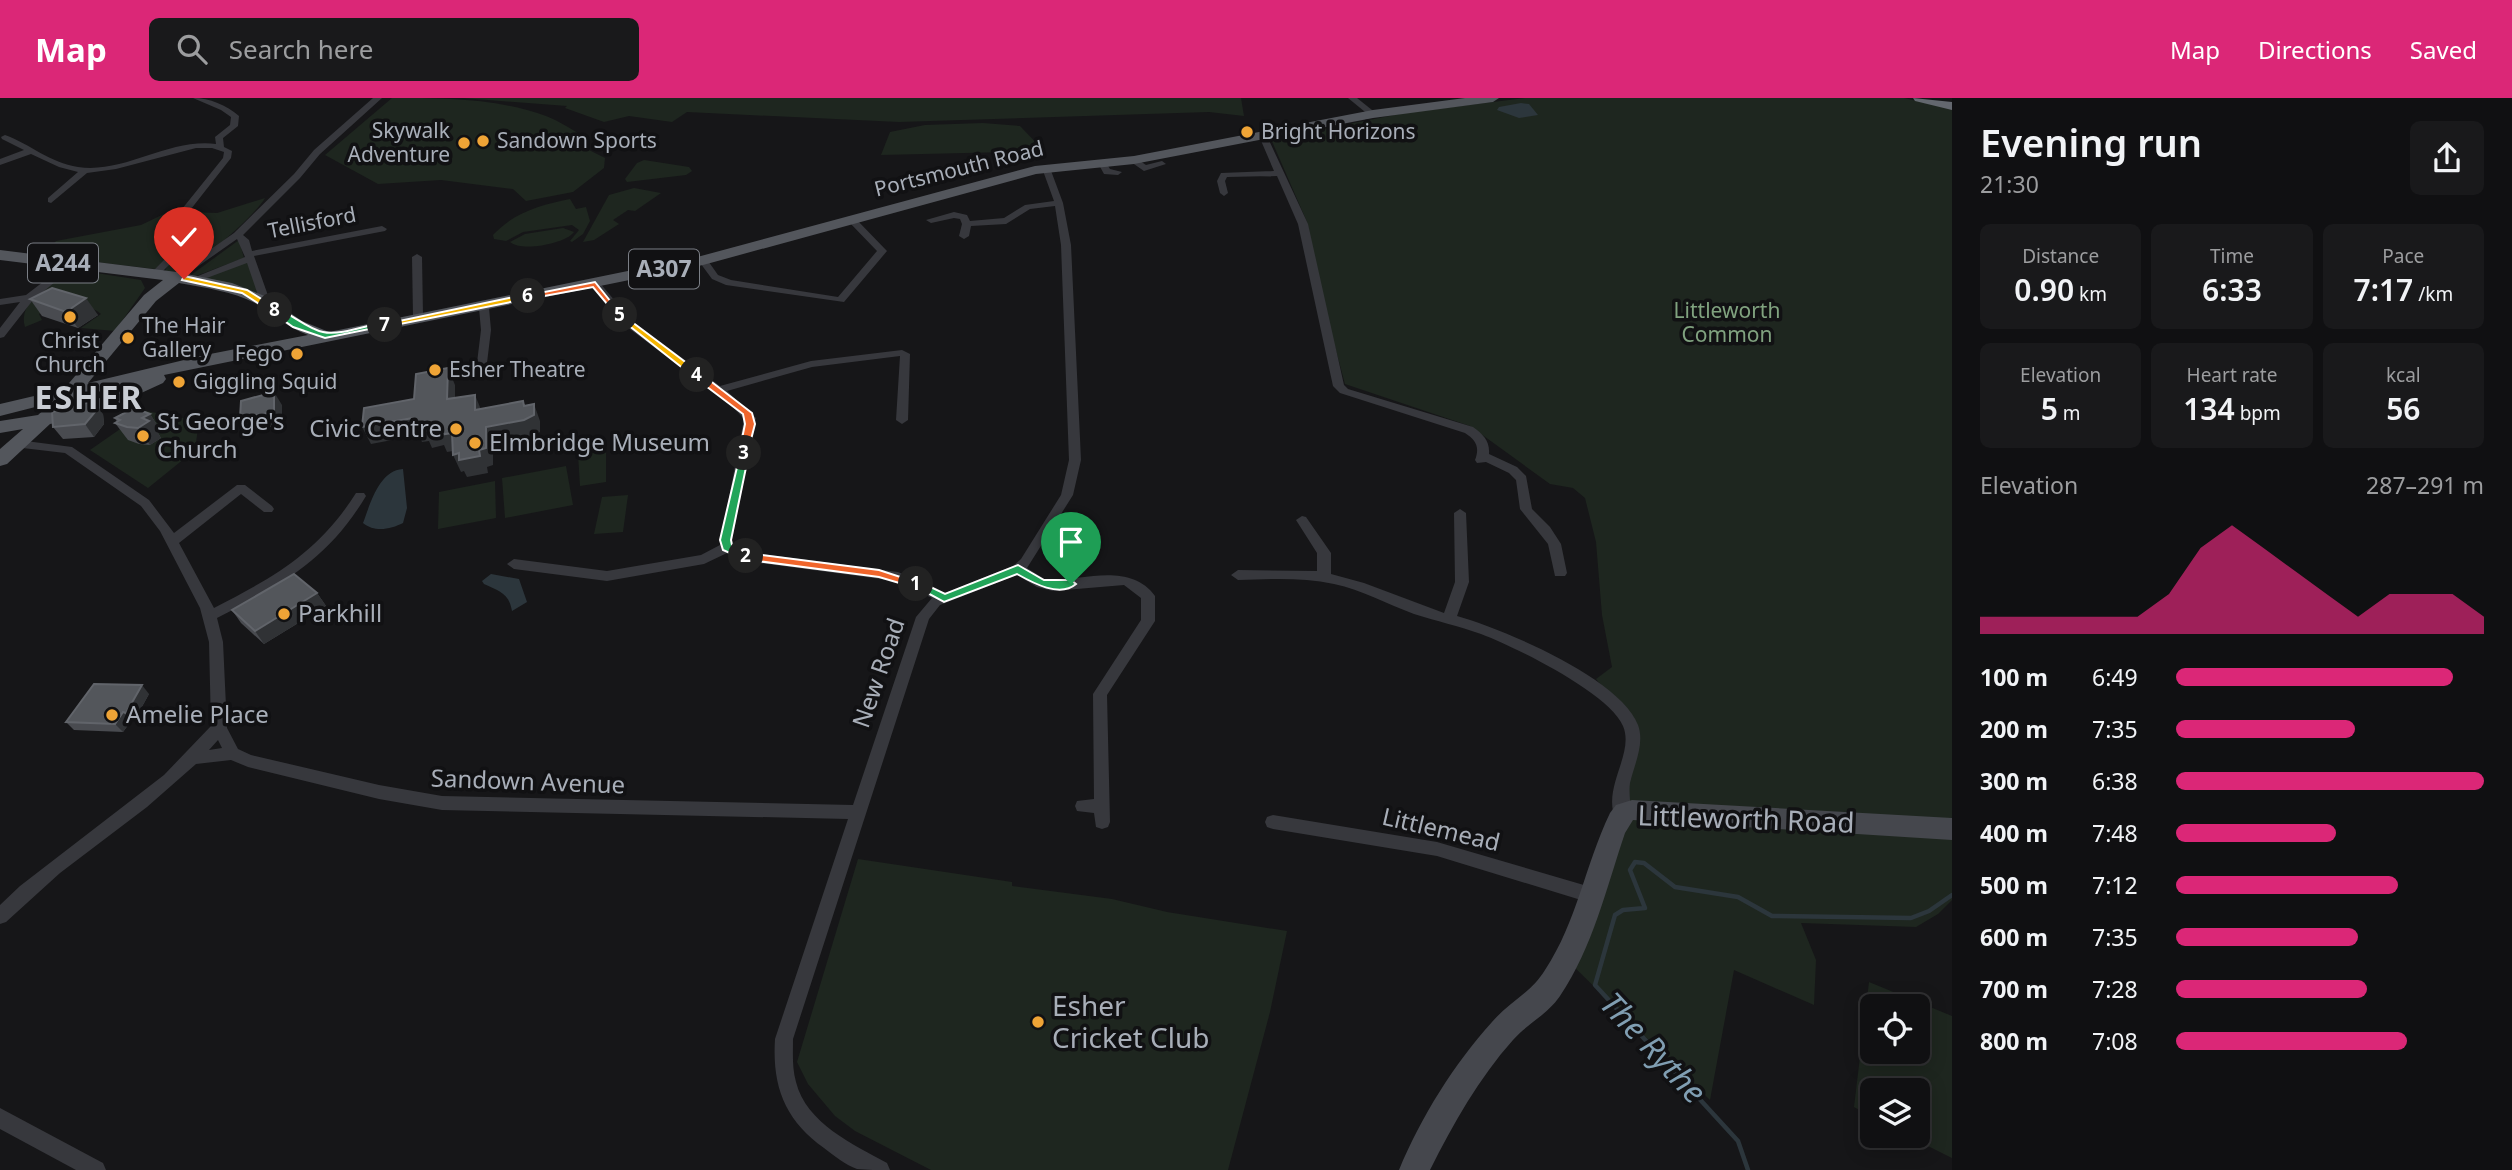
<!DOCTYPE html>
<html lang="en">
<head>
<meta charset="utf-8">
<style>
	:root { --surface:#101012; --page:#19191b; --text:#f1f3f6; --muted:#9c9d9f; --line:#303032; --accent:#db2777 }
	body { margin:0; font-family:"Noto Sans",sans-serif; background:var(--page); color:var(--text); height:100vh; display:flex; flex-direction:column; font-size:26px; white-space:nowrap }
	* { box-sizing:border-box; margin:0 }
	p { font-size:23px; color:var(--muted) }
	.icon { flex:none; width:38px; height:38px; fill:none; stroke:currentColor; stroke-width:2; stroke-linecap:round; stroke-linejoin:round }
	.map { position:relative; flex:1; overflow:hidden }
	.sheet { display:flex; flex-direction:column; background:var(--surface); width:560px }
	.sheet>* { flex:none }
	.buttons { position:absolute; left:1860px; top:896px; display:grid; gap:14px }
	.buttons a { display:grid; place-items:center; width:70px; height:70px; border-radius:10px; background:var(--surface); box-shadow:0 4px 18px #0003,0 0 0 2px var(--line); font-size:35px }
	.pin { position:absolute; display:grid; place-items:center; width:60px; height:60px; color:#fff; margin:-72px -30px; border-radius:50% 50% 50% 0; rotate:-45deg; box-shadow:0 0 7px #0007 }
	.pin .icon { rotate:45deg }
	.km { position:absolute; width:35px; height:35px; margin:-18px; border-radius:50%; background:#222; color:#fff; font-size:19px; line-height:35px; text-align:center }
	.round { display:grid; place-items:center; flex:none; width:74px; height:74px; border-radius:10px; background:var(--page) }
	.summary { display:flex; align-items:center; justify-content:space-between; height:119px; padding:0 28px }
	h1 { font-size:38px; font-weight:600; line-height:52px }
	.metrics { display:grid; grid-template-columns:repeat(3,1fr); gap:10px; height:119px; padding:7px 28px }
	.metrics div { display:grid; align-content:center; border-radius:10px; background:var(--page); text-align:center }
	.metrics b { font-size:30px; font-weight:600 }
	.metrics small { font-size:19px; font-weight:400 }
	.metrics p { font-size:19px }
	.chart { height:196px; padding:14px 28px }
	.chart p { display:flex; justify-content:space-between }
	.chart svg { width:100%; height:126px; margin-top:7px; fill:var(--accent); opacity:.7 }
	ul { padding:0 28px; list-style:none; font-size:23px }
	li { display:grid; grid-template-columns:112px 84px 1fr; align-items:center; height:52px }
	li i { height:18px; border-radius:9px; background:var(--accent) }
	header { display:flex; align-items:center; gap:42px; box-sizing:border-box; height:98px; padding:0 35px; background:var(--accent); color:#fff }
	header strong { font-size:33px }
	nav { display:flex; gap:38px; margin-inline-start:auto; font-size:24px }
	.search { width:490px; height:63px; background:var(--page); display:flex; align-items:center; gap:18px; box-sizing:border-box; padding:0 24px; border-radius:10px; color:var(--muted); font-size:26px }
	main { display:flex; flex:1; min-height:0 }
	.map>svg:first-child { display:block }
</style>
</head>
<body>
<header>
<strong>Map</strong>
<div class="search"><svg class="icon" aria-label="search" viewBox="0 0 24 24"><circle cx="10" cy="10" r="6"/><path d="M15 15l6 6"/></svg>Search here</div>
<nav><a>Map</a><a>Directions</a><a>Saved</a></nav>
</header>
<main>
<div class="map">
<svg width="1952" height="1072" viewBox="0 0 1952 1072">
	<rect width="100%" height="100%" fill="#161618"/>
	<g fill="#1e261f" fill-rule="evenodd">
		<path d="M392 0C444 0 496 0 546 18 560 23 575 34 589 41V52L605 60 604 70 573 94 526 103 513 91 441 82 378 86 325 57Z"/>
		<polygon points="462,0 1241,0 1244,18 1209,14 899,24 687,14 672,24 629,18 604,24 565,10 567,8"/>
		<polygon points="1525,0 1904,0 1952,11 1952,802 1938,816 1916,829 1801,825 1816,862 1814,907 1734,872 1710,1002 1568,863 1633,646 1615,603 1596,581 1612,569 1602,517 1596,444 1585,400 1573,390 1550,386 1470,328 1345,286 1327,219 1307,124 1271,41 1405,15"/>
		<polygon points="983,25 1020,28 1044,53 881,57 890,34 925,27"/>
		<polygon points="644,62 689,69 692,73 686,77 627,84 625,81 637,65"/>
		<polygon points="634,90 661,95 635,113 628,112 613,122 619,126 594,142 583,144 609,97"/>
		<path d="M265 100C256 117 184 183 165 173L190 114 217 115Z"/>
		<path d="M570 101 576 111 586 109 590 123 583 136 572 144 570 143 579 132 572 127 523 134 506 143 494 141 493 137C514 114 541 107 570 101Z"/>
		<polygon points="166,115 182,115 164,164 155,171 27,156 48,152 56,143 141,127"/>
		<path d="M563 130 574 134C565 146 521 154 510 144L525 136Z"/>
		<polygon points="239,142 244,160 196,178 191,177"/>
		<polygon points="247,164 261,200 253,193 201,180"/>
		<path d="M70 171 141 182 145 190 115 233 81 230 101 216C83 201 59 206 39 216L42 222 25 229C17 203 52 186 70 171Z"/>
		<polygon points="146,313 199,323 195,352 148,390 90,352"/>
		<polygon points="606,353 606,384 580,388 578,356"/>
		<polygon points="566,368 573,407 505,420 502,380"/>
		<polygon points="495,383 496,420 438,431 439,394"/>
		<polygon points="628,397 623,434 594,436 602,399"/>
		<polygon points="858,761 1012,784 1012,788 1112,801 1167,814 1287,833 1270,914 1228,1072 931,1072 855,1033 835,1018 808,986 797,964"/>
		<path d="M1869 884 1952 918V1060L1908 1038H1918V992H1872V1019L1854 1009ZM1918 908V954H1872V908Z"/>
	</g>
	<g fill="#2c363c">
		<polygon points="1521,5 1529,6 1538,17 1519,20 1497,12 1499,9"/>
		<path d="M403 371 407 410 403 425C391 431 375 435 363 425 370 407 379 372 403 371Z"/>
		<path d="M491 476 519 481 527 504 512 513C509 495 499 493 484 486L482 483Z"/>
	</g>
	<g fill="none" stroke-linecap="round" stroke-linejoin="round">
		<polyline stroke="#2c363c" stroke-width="4.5" points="1748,1072 1738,1043 1595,887 1615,817 1623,812 1645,810 1630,772 1635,764 1644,765 1675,789 1738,799 1772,818 1911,820 1929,813 1952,797"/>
		<g fill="#37383d" fill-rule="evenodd">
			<path d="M193 0C210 0 226 7 239 18L238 28 223 40 224 49 232 53 231 60 191 111 173 163 157 179 149 177 164 162 182 111 223 60 224 54 212 50H196L116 71 87 75 51 105 48 104V100L78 74 59 69 31 56 0 67V61L24 52 2 41 1 39 5 37C30 46 50 65 78 69 125 76 168 40 216 46L215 39 230 27 231 19 221 12Z"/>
			<polygon points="373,0 382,0 320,56 300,80 243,137 249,142 252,153 382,128 387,131 385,133 254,158 271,206 266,209 261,206 247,165 196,184 188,182 245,159 237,141 180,181 174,181 174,177 234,135 294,76 314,52"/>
			<polygon points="1348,0 1357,0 1377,16 1370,18"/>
			<path d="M1260 36 1267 38 1308 126 1344 287 1348 291 1473 329C1483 336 1490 343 1489 356L1517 369 1526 378 1532 411 1550 429 1561 446 1567 475 1565 478H1555L1548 446 1520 411 1516 382 1509 375 1486 364 1477 365 1475 362C1480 349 1476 342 1465 335L1340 295 1333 288 1298 126 1277 78 1227 79 1225 83 1228 95 1224 98 1220 95 1217 83 1221 75 1274 73 1259 38Z"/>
			<polygon points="1134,59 1146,67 1162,63 1166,66 1144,73 1131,64 1130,62"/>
			<polygon points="1102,62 1105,63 1110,71 1122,74 1118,77 1104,76 1098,65"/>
			<path d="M1046 67 1050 70 1063 105 1071 147 1081 362 1073 397 1027 470 1046 482 1053 483C1087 480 1132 466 1155 498V523L1107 597 1110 724 1108 729 1102 731 1096 729 1094 715 1077 713 1075 708 1077 703 1094 701 1093 596 1141 522V500L1124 487 1053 493 1037 489 1017 477 940 507 929 521 793 941C793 956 792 970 796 984 806 1025 854 1047 887 1065L890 1072C880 1072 866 1072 857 1071 846 1067 834 1058 824 1050 785 1022 772 989 775 941L848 721 442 712 379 701 248 669 231 662 196 666 147 709 60 775 6 824 0 826V807L20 788 164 677 211 628 209 544 200 510 160 433 141 408 65 355 14 349 12 346 18 342 72 349 149 402 174 435 237 387H245L272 408 274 411 272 414H264L241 396 179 445 214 510C274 479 318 455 356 395H364L366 398C327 463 281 487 217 520L223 544 227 630 238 651 251 657 379 687 442 698 853 707 916 519 932 500 896 483 744 463 727 455 704 466 607 483 514 471 507 466 514 461 607 473 701 457 720 447 744 321 729 305 623 226 590 186 599 184 631 222 720 288 811 263 902 252 910 256 908 322 902 326 896 322 900 258 812 269 727 293 756 320 732 442 733 447 747 454 898 474 945 495 1013 468 1021 461 1061 397 1069 362 1061 147 1055 108 1030 111 1006 126 971 128 969 138 964 141 959 138 962 126 960 121 954 120 931 125 926 122 954 114 967 117 970 123 1004 120 1025 107 1054 103 1042 70ZM218 642 222 650 209 652Z"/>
			<polygon points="849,120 855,120 887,153 844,204 726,187 712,181 698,162 706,160 718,177 731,182 838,199 877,153 849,124"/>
			<polygon points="417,156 422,159 423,218 418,221 413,218 412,159"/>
			<polygon points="69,164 77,166 33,202 4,239 0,240 0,230 20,204 0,207 0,201 26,197"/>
			<polygon points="484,207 489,210 491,232 486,273 481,276 476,273 481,232 479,210"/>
			<path d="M1460 411 1466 415 1469 484 1457 518C1503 531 1620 580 1638 627 1645 646 1634 667 1630 685 1628 697 1633 712 1628 722L1622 724 1616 722C1601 690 1635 656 1623 628 1609 595 1515 549 1481 536 1459 528 1436 523 1414 516 1387 506 1362 492 1334 486 1302 479 1270 481 1238 482L1231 477 1238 472 1317 473V455L1296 422 1302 418 1306 419 1331 455V476L1364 485 1444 515 1455 484 1454 415Z"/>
			<polygon points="1273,717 1437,744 1594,790 1600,793 1603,798 1600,803 1594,806 1437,758 1273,731 1267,729 1265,724 1267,719"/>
			<polygon points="0,1010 103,1065 106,1072 76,1072 0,1031"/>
		</g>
		<path fill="#45474d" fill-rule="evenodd" d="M1632 702 1952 720V742L1633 722 1625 735C1606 791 1593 849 1560 898 1547 917 1528 925 1513 942 1479 980 1453 1026 1430 1072H1399C1421 1019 1454 966 1492 924 1509 904 1531 895 1545 872 1577 824 1585 767 1610 715L1616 707Z"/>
		<path fill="#53565c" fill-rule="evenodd" d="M1465 0H1499L1493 4 1373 20 1134 66 1036 76 703 167 164 277 166 281 163 285 89 319 50 326 7 366 0 368V351L23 331 0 335V323L38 317 51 305 0 318V306L64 291 144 197 163 182 0 162V152L177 174 232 185 267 199 302 223 329 234 701 158 1035 68 1134 58 1373 12ZM179 185C205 190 232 193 255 205 274 216 288 230 308 237L205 257 88 285 156 203ZM134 285 77 310 65 312 77 299Z"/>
		<polygon fill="#63676e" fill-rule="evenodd" points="1913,0 1952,4 1952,12 1915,3"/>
	</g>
	<g fill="#494b50">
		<polygon points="30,201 98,217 78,230 42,218"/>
		<polygon points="103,316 104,326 94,339 63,341 53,329"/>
		<polygon points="150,316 161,333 158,335 161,340 150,347 139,346 128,342 115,325 117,324 115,320"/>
		<polygon points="317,495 326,508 264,546 241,525 232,512"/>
		<polygon points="149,596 134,623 131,623 123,634 74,632 66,624"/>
	</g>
	<g fill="#303235">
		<polygon points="86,200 98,217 78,230 66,214"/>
		<polygon points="448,270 455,287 455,318 447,301"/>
		<polygon points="274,294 282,307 282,327 248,333 240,320"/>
		<polygon points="475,297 482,314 475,312"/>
		<polygon points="94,303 103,316 104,326 94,339 85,326"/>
		<polygon points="523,303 529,319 534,306 540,323 540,334 531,339 493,346 493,367 487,369 488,375 467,379 464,373 461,374 453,357 479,352 486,329 524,308"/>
		<polygon points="150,316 161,333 158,335 161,340 150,347 138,330 142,320"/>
		<polygon points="413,320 452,335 459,352 447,354 444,347 432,350 429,343 422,344 419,337 371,346 362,329"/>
		<polygon points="317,495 326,508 264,546 255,533"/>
		<polygon points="142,587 149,596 134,623 126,615"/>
		<polygon points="123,614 131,623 123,634 115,626"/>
	</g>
	<g fill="#53565b" stroke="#61646a" stroke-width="2">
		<polygon points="52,190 86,200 66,214 30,201"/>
		<polygon points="448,270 447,301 475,297 475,312 523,303 524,308 534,306 534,317 524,322 486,329 486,350 479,352 480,358 459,362 459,355 453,357 452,335 439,337 439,330 425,333 425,325 414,327 413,320 362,329 364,310 414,301 416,276"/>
		<polygon points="274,294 274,314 240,320 241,303"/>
		<polygon points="94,303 95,314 85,326 53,329 52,314"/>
		<polygon points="134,310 150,316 142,320 149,323 138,330 127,329 115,325 120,322 115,320"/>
		<polygon points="294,476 317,495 255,533 232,512"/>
		<polygon points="94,586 142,587 126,615 123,614 115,626 66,624"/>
	</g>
	<path fill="#22a559" stroke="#fff" stroke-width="2" d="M1018 467 1044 482H1071L1076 486C1060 500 1033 485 1017 476L944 504 911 486 916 482 945 496Z"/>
	<polygon fill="#f0652b" stroke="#fff" stroke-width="2" points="746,455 879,472 922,486 916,490 879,479 742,461 741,458"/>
	<polygon fill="#22a559" stroke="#fff" stroke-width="2" points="741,352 749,355 731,442 732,447 750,456 751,458 746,462 723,452 720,442"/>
	<polygon fill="#f0652b" stroke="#fff" stroke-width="2" points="694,275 700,275 752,315 755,326 747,357 739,355 745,326 743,316 694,279"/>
	<polygon fill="#f5b400" stroke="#fff" stroke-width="2" points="620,215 700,275 700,279 694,279 618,219"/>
	<polygon fill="#f0652b" stroke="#fff" stroke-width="2" points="595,184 623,219 618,219 593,189 528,201 524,198"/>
	<polygon fill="#f5b400" stroke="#fff" stroke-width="2" points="528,196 531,200 385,229 380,227"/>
	<path fill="#22a559" stroke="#fff" stroke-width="2" d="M272 210C285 210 306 231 323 234 340 238 367 227 385 224L389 227 325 240 293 229 272 214Z"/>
	<polygon fill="#f5b400" stroke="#fff" stroke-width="2" points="184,178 247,192 279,212 272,214 242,195 182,182"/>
	<g fill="#efa436" stroke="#111113" stroke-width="2.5">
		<circle cx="1247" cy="34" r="7"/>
		<circle cx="483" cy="43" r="7"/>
		<circle cx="464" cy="45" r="7"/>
		<circle cx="70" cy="219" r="7"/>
		<circle cx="128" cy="240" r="7"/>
		<circle cx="297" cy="256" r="7"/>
		<circle cx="435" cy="272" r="7"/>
		<circle cx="179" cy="284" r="7"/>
		<circle cx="456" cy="331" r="7"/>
		<circle cx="143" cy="338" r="7"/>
		<circle cx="475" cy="345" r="7"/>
		<circle cx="284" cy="516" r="7"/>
		<circle cx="112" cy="617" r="7"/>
		<circle cx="1038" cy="924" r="7"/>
	</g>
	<g text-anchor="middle" stroke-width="7" stroke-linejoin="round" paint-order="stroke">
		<g font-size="21" fill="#a8aeb8" stroke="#111113" text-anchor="start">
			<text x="450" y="40" text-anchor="end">Skywalk<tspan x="450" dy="24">Adventure</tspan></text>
			<text x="1261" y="41">Bright Horizons</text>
			<text x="497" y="50">Sandown Sports</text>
			<text x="142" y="235">The Hair<tspan x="142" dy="24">Gallery</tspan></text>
			<text x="70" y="250" text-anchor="middle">Christ<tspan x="70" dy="24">Church</tspan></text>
			<text x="283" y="263" text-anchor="end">Fego</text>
			<text x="449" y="279">Esher Theatre</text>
			<text x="193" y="291">Giggling Squid</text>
		</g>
		<g font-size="21" fill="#a8aeb8" stroke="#111113">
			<text transform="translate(959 71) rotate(-14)" y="7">Portsmouth Road</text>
			<text transform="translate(312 125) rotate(-11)" y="7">Tellisford</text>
		</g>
		<g font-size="21" fill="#80a27f" stroke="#111113">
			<text x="1727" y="220">Littleworth<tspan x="1727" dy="24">Common</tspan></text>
		</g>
		<g fill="#111113" stroke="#7b7f86" stroke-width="2">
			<rect x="28" y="145.5" width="70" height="39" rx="5"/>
			<rect x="629" y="151.5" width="70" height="39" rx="5"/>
		</g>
		<g font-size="23" font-weight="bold" fill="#a8aeb8">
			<text x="63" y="173">A244</text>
			<text x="664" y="179">A307</text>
		</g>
		<g font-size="24" fill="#a8aeb8" stroke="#111113" text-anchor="start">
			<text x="157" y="332">St George's<tspan x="157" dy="28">Church</tspan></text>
			<text x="442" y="339" text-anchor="end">Civic Centre</text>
			<text x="489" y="353">Elmbridge Museum</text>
			<text x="298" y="524">Parkhill</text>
			<text x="126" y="625">Amelie Place</text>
		</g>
		<g font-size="24" fill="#a8aeb8" stroke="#111113">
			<text transform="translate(879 575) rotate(-71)" y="8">New Road</text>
			<text transform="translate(528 684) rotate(2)" y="8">Sandown Avenue</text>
			<text transform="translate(1441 732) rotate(13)" y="8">Littlemead</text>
		</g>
		<g font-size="28" fill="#a8aeb8" stroke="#111113">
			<text transform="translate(1746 721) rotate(2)" y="10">Littleworth Road</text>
		</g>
		<g font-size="28" fill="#a8aeb8" stroke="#111113" text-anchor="start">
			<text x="1052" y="918">Esher<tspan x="1052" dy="32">Cricket Club</tspan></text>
		</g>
		<g font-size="32" font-weight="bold" letter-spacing="2" fill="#c9cdd4" stroke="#111113">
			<text x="89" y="311">ESHER</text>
		</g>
		<g font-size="32" font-style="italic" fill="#809eb2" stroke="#111113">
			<text transform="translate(1653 950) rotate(47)" y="11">The Rythe</text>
		</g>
	</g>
</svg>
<div class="buttons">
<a><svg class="icon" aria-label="locate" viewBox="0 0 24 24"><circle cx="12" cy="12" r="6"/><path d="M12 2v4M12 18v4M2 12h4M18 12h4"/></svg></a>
<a><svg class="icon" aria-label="layers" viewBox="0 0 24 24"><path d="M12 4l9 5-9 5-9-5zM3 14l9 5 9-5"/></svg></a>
</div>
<div class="pin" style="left:1071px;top:486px;background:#1e9e55"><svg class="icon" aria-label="arrive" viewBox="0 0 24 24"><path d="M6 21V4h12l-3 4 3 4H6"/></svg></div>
<div class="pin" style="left:184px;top:181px;background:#d93025"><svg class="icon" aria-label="check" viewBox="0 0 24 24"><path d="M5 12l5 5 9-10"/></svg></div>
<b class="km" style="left:916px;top:486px">1</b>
<b class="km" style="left:746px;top:458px">2</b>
<b class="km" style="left:744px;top:355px">3</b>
<b class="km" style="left:697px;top:277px">4</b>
<b class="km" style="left:620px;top:217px">5</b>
<b class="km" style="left:528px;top:198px">6</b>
<b class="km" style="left:385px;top:227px">7</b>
<b class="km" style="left:275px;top:212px">8</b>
</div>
<section class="sheet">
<div class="summary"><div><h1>Evening run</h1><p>21:30</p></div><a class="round"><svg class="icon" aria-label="share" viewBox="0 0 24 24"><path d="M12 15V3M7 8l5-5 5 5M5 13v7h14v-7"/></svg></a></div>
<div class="metrics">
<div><p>Distance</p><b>0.90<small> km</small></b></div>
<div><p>Time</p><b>6:33</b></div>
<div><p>Pace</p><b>7:17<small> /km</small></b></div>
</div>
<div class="metrics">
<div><p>Elevation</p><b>5<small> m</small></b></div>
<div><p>Heart rate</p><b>134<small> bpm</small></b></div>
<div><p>kcal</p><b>56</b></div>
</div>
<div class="chart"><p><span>Elevation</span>287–291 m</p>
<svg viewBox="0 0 160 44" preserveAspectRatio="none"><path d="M0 44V38L10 38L20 38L30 38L40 38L50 38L60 30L70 14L80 6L90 14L100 22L110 30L120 38L130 30L140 30L150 30L160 38V44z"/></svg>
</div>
<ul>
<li><b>100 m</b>6:49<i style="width:90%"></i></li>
<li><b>200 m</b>7:35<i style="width:58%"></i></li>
<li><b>300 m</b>6:38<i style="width:100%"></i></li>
<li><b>400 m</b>7:48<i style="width:52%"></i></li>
<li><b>500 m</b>7:12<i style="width:72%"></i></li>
<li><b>600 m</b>7:35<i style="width:59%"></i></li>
<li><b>700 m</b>7:28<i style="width:62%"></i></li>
<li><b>800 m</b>7:08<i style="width:75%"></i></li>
</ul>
</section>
</main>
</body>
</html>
